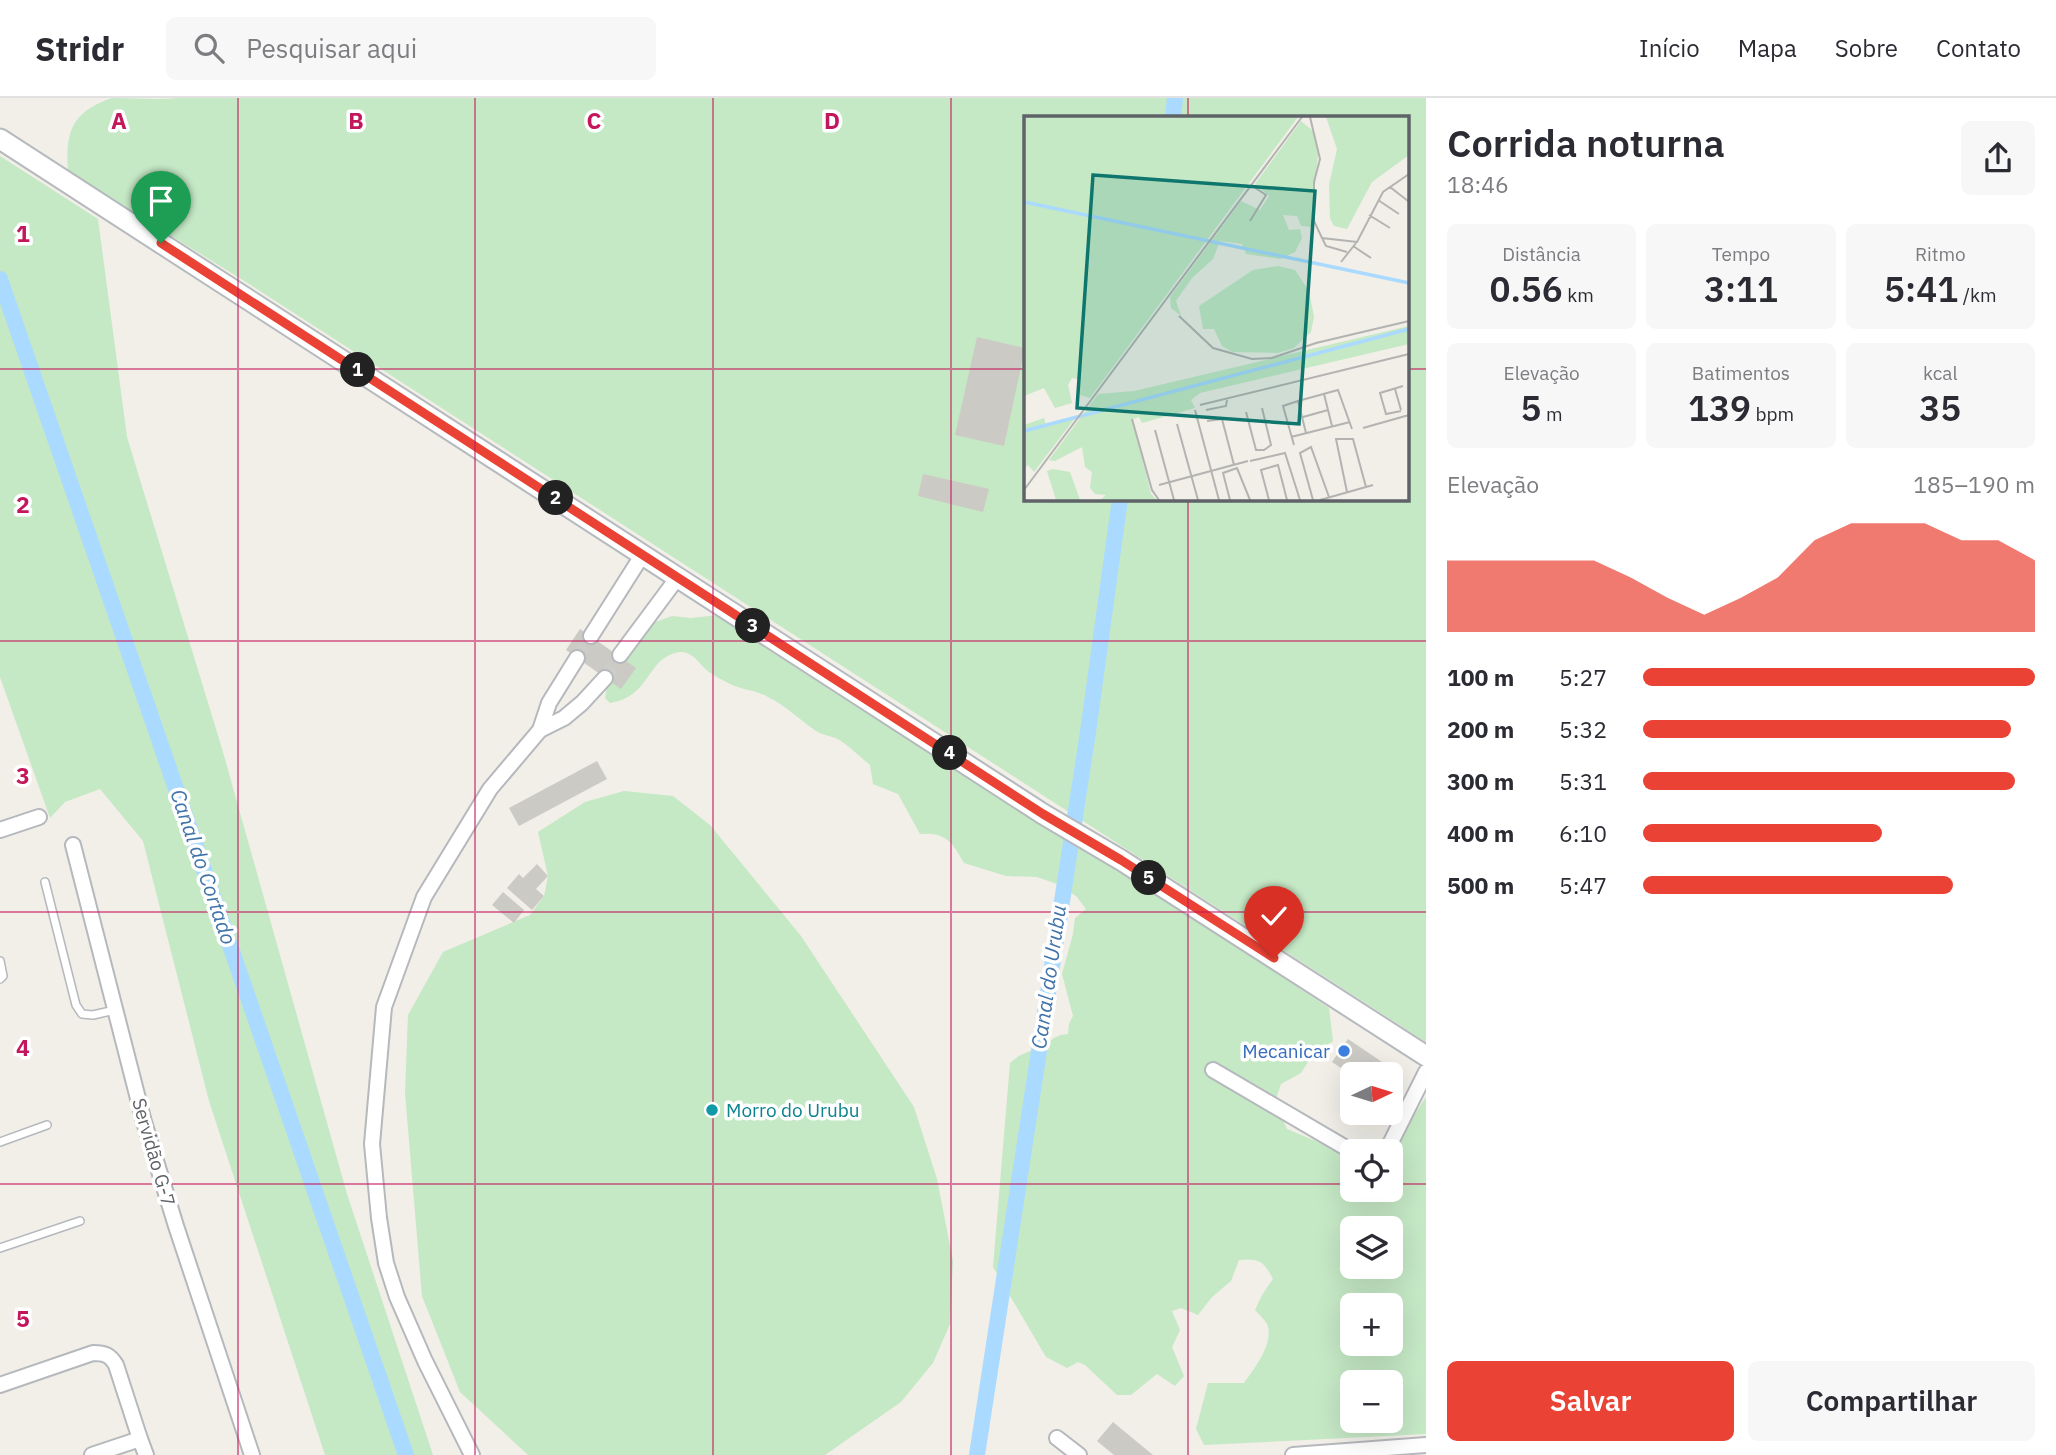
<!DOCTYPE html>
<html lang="pt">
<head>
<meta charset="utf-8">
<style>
	:root { --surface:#fff; --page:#f7f7f7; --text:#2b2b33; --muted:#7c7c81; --line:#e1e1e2; --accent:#ea4335 }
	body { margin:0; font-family:"IBM Plex Sans",sans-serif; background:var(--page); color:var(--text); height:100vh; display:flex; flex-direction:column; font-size:26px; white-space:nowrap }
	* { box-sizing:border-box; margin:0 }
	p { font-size:23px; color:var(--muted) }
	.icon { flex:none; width:38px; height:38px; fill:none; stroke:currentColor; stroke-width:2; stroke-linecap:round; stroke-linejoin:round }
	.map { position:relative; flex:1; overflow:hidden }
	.side { display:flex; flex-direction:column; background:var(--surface); width:630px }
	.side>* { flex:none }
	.needle { width:46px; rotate:86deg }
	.buttons { position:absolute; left:1340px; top:964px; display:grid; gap:14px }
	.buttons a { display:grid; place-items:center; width:63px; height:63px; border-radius:10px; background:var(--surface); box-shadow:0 7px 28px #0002; font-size:35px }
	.pin { position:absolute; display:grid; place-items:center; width:60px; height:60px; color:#fff; margin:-72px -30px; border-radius:50% 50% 50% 0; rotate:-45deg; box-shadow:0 0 7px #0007 }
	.pin .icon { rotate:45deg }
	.km { position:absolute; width:35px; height:35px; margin:-18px; border-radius:50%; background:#222; color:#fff; font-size:19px; line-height:35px; text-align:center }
	.round { display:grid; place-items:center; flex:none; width:74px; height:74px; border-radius:10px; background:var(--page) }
	.overview { display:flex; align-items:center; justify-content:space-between; height:119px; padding:0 21px }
	h1 { font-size:38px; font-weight:600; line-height:52px }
	.metrics { display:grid; grid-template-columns:repeat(3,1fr); gap:10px; height:119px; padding:7px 21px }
	.metrics div { display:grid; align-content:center; border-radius:10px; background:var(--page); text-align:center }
	.metrics b { font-size:35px; font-weight:600 }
	.metrics small { font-size:19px; font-weight:400 }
	.metrics p { font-size:19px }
	.chart { height:196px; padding:14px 21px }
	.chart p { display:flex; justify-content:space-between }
	.chart svg { width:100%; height:126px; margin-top:7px; fill:var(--accent); opacity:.7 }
	.action { display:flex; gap:14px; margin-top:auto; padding:14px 21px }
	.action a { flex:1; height:80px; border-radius:10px; background:var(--accent); color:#fff; font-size:28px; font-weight:600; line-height:80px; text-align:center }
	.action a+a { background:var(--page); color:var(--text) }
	ul { padding:0 21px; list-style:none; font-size:23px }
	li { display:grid; grid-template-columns:112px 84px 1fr; align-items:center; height:52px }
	li i { height:18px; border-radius:9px; background:var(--accent) }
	header { display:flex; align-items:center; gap:42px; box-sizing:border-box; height:98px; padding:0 35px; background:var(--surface); border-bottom:2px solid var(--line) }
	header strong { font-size:33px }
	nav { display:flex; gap:38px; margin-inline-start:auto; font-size:24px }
	.search { width:490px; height:63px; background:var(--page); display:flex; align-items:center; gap:18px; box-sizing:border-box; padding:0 24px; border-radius:10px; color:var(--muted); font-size:26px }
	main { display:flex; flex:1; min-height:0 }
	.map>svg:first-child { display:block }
</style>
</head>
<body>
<header>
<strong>Stridr</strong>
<div class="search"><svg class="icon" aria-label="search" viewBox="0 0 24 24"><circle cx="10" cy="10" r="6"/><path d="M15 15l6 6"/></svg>Pesquisar aqui</div>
<nav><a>Início</a><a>Mapa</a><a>Sobre</a><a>Contato</a></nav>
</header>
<main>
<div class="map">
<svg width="1426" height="1357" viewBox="0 0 1426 1357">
	<rect width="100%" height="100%" fill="#f1efe8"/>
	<g fill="#c5e8c5" fill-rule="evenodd">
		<path d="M112 0C135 0 156 2 178 0H1426V944L246 184 68 74C65 33 72 14 112 0ZM1025 19H1407V401H1025Z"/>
		<polygon points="0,58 98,121 127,339 223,654 347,1096 433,1357 325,1357 209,1003 143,743 100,691 65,704 50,720 0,579"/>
		<path d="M718 517 901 637 1151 792 1329 910 1333 943 1312 958 1301 975 1281 986 1275 1004 1287 1031 1330 1049 1353 1063V1092H1391V1063L1407 1028 1426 999V1336L1204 1347 1196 1331 1208 1285H1244C1254 1271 1275 1244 1267 1226 1264 1221 1259 1216 1255 1212L1262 1197 1273 1181C1264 1163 1259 1160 1239 1162L1231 1183 1212 1199 1198 1217 1181 1210 1172 1213 1180 1232 1172 1249 1184 1278 1175 1288 1157 1276 1131 1297H1117L1085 1267 1078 1264 1067 1270 1046 1259 993 1169 1010 965C1022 954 1028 955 1042 948 1055 942 1051 938 1068 936L1069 926 1073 918 1062 876 1073 836 1075 820 1086 811 1076 798 1057 786 1037 779 1006 778 964 765C952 744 946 734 920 736L898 696 873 686 870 667C860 659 851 650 841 643 834 638 824 638 816 633 800 622 786 608 768 599 756 592 741 592 728 585 722 582 715 578 709 574 698 566 692 550 675 555 646 563 650 599 610 605L605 600 607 590 650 526 672 518 691 520ZM1353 1130H1391V1169H1353ZM1353 1208H1391V1246H1353ZM1353 1284H1391V1323H1353Z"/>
		<polygon points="624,693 673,698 710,727 801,838 914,1009 937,1081 953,1163 950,1226 933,1265 901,1304 825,1357 528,1357 460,1294 422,1198 405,995 408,917 443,854 530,817 544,798 548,778 538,734 585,704"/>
	</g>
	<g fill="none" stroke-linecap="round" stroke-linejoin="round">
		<g stroke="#aadaff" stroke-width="16">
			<polyline points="1173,19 1175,0"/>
			<polyline points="0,181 406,1357"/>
			<polyline points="977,1357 1088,634 1120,401"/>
		</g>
	</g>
	<g fill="#cccac5">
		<polygon points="977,239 1025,250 1004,348 955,337"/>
		<polygon points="923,376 989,391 983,414 918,398"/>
		<polygon points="580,531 636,570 621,591 566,552"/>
		<polygon points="597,663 607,681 519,728 509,710"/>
		<polygon points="537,766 548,778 536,791 544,798 532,812 507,790 519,776 523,780"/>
		<polygon points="503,794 524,812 514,825 492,807"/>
		<polygon points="1348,941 1394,972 1392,976 1353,978 1332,964"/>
		<polygon points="1113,1324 1153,1357 1114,1357 1097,1343"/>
	</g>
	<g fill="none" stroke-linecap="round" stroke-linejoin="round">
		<g stroke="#ccccc8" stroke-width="14" stroke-dasharray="14 7" stroke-linecap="butt">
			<polyline points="577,560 591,538"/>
			<polyline points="605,580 620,557"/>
		</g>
		<defs>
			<g id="lane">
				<polyline points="45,784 76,907 82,916 93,917 115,912"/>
				<polyline points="0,863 3,878 0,881"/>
				<polyline points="0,1044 47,1027"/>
				<polyline points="0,1150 80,1123"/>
			</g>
			<g id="street">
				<polyline points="591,538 643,456"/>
				<polyline points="620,557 678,479"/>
				<polyline points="540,632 549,605 577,560"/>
				<polyline points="0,732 39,719"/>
				<polyline points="73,747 144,1024 176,1128 252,1357"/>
				<polyline points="1213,972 1353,1054"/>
				<polyline points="1386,1054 1426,974"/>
				<path d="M0 1287 93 1255C105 1255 110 1257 116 1267L140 1341"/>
				<polyline points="1057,1340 1079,1357"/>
				<polyline points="92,1357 140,1341 146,1357"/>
				<polyline points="472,1357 425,1263 397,1199 386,1165 379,1120 372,1046 384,909 424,799 490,691 540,632 564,620 582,605 605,580"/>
				<polyline points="1293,1357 1426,1347"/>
			</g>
			<polyline id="secondary" points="0,41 1043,716 1121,762 1426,958"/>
		</defs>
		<use href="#lane" stroke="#b5b8bc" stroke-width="10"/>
		<use href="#street" stroke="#b5b8bc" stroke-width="18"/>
		<use href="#secondary" stroke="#b6babf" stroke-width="23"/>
		<use href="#lane" stroke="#fff" stroke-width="7"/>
		<use href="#street" stroke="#fff" stroke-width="14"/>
		<use href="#secondary" stroke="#fff" stroke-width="19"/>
	</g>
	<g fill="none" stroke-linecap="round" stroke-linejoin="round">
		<defs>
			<polyline id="route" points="161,145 1043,716 1121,762 1274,860"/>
		</defs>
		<use href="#route" stroke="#fff" stroke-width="14"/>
		<use href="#route" stroke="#ea4335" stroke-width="9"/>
	</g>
	<path fill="none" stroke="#c2185b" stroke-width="2" stroke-opacity="0.55" d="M238 0V1357M475 0V1357M713 0V1357M951 0V1357M1188 0V19M0 271H1025M1407 271H1426M1188 401V1357M0 543H1426M0 814H1426M0 1086H1353M1391 1086H1426"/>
	<circle fill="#3f7fe0" stroke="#fff" stroke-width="2.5" cx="1344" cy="953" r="7"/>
	<circle fill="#0f9aa8" stroke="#fff" stroke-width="2.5" cx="712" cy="1012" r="7"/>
	<g text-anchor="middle" stroke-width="7" stroke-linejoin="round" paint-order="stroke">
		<g font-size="19" fill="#366cbe" stroke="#fff" text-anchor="end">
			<text x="1330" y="960">Mecanicar</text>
		</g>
		<g font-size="19" fill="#0d838f" stroke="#fff" text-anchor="start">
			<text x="726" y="1019">Morro do Urubu</text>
		</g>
		<g font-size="19" fill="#5f6368" stroke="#fff">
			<text transform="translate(154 1054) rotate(74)" y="7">Servidão G-7</text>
		</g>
		<g font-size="21" font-style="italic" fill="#4174aa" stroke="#fff">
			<text transform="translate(203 769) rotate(71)" y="7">Canal do Cortado</text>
			<text transform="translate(1049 879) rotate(-82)" y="7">Canal do Urubu</text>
		</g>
	</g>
	<g transform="translate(1024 18)">
		<rect width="385" height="385" fill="#f1efe8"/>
		<path d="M0 1H274L66 282 56 279 55 263 48 262 44 269 48 287 31 292 20 272 0 280ZM302 1H385V39L348 66 323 113 310 110 306 102 305 69 313 33ZM277 5 289 15 294 38 287 111 277 110 273 100 259 99 265 114 276 113 278 122 271 136 256 143 222 138 218 128 196 125 189 143 168 162 152 185 157 200 147 192 146 181 217 85 236 94 245 80 231 68ZM254 150 271 154 285 175 290 201 287 216 270 232 254 237 208 236 198 230 190 213H179L175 190 229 154ZM385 210V228L176 277 167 284 171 292 118 307 115 301 109 303 127 378 133 384H76L82 379 71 378 66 372 68 356 61 351 58 331 31 345 25 344 74 278 110 275ZM20 302 22 309 51 302 10 356 4 349 0 353V309ZM29 353 46 356 56 384H32L23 355Z" fill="#c5e8c5"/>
		<path fill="none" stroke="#aadaff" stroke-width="3.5" d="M0 86 385 167M0 315 385 213"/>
		<path fill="none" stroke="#b3b3b1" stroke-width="2" d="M286 1 296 43 290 66V105L298 122 333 126 359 76 385 58M366 71 384 85M354 84 375 98M345 99 366 112M226 105 242 79 227 69M298 122 302 130 323 136M329 130 347 142M317 146 332 127M155 200 189 232 228 243 248 242 292 227 385 205M371 273 377 294M300 278 308 310M176 289 385 238M171 294 195 384M182 294 202 290 203 284M377 295 362 298 356 277 379 270M222 296 232 334H240L247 329 238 292M279 301 304 294M108 303 128 374 135 384M183 305 198 303 210 349M153 308 174 384M339 312 385 299M131 314 150 384M282 317 274 285 314 274 328 313M267 321 326 306M270 329 259 290 274 285M226 345 261 337 276 384M135 369 224 345M0 374 278 1M323 376 312 323H329L342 371M206 384 199 357 213 352 226 384M245 384 237 354 254 349 263 384M289 384 276 337 287 331 305 381M296 384 349 369"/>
		<path fill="#0f766e" fill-opacity="0.15" stroke="#0f766e" stroke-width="3.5" d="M69 59 291 75 275 308 53 292Z"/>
		<rect width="385" height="385" fill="none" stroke="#5f6368" stroke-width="3.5"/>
	</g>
	<g font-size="23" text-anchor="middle" font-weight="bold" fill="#c2185b" stroke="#fff" stroke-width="7" stroke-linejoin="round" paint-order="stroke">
		<text x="119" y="31">A</text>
		<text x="356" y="31">B</text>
		<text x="594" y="31">C</text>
		<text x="832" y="31">D</text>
		<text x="23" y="144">1</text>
		<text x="23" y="415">2</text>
		<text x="23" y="686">3</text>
		<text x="23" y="958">4</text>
		<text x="23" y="1229">5</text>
	</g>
</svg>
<div class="buttons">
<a><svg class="needle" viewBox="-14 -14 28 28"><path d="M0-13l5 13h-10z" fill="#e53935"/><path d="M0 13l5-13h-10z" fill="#7c7c81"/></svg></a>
<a><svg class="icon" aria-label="locate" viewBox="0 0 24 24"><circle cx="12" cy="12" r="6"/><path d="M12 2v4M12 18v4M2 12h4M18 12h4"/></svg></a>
<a><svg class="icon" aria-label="layers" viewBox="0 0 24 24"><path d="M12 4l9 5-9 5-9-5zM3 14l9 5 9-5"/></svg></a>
<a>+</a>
<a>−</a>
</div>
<div class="pin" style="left:161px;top:145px;background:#1e9e55"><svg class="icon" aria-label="arrive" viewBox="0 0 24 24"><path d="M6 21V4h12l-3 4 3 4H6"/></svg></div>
<div class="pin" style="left:1274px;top:860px;background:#d93025"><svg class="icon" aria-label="check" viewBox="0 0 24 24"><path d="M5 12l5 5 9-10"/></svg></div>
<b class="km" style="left:358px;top:272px">1</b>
<b class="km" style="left:556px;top:400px">2</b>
<b class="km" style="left:753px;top:528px">3</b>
<b class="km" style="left:950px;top:655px">4</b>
<b class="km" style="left:1149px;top:780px">5</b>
</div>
<section class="side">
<div class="overview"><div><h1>Corrida noturna</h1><p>18:46</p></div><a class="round"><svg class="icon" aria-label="share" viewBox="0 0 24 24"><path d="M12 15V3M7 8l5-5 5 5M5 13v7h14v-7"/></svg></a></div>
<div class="metrics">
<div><p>Distância</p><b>0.56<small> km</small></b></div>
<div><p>Tempo</p><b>3:11</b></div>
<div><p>Ritmo</p><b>5:41<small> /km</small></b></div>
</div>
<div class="metrics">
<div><p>Elevação</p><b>5<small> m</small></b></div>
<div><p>Batimentos</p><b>139<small> bpm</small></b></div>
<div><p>kcal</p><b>35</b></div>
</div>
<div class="chart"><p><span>Elevação</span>185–190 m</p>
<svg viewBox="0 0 160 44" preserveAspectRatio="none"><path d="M0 44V19L10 19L20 19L30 19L40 19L50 25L60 32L70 38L80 32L90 25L100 12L110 6L120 6L130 6L140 12L150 12L160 19V44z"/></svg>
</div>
<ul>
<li><b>100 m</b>5:27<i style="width:100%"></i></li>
<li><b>200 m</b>5:32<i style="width:94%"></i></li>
<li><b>300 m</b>5:31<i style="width:95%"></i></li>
<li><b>400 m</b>6:10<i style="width:61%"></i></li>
<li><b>500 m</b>5:47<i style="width:79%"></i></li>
</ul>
<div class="action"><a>Salvar</a><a>Compartilhar</a></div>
</section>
</main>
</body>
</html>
